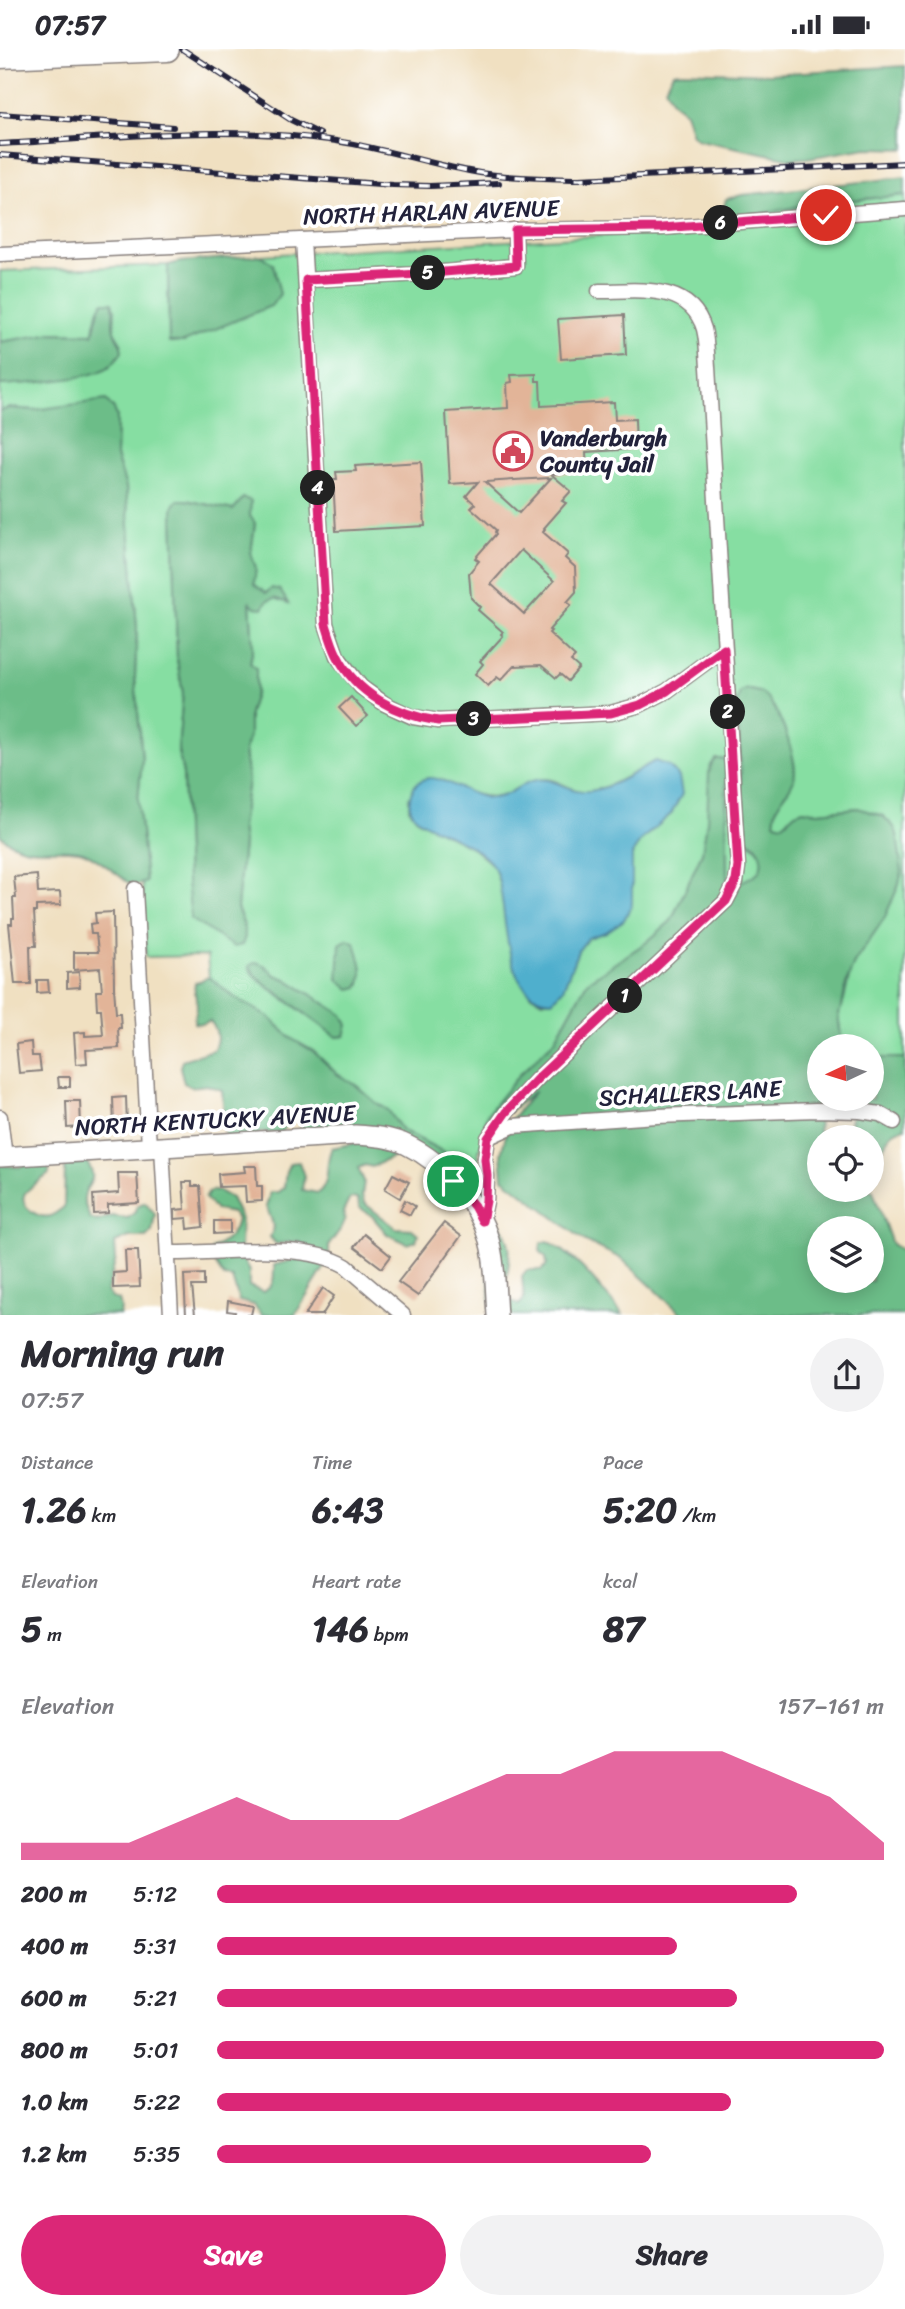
<!DOCTYPE html>
<html lang="en">
<head>
<meta charset="utf-8">
<style>
	:root { --surface:#fff; --page:#f2f2f3; --text:#2b2b33; --muted:#7c7c81; --accent:#db2777 }
	body { margin:0; font-family:Sriracha,sans-serif; background:var(--page); color:var(--text); height:100vh; display:flex; flex-direction:column; font-size:26px; white-space:nowrap }
	* { box-sizing:border-box; margin:0 }
	p { font-size:23px; color:var(--muted) }
	.icon { flex:none; width:38px; height:38px; fill:none; stroke:currentColor; stroke-width:2; stroke-linecap:round; stroke-linejoin:round }
	.map { position:relative; height:1266px; overflow:hidden }
	.details { display:flex; flex-direction:column; background:var(--surface); flex:1 }
	.details>* { flex:none }
	.needle { width:46px; rotate:266deg }
	.fabs { position:absolute; left:807px; top:985px; display:grid; gap:14px }
	.fabs a { display:grid; place-items:center; width:77px; height:77px; border-radius:50%; background:var(--surface); box-shadow:0 4px 18px #0003; font-size:35px }
	.pin { position:absolute; display:grid; place-items:center; width:60px; height:60px; color:#fff; margin:-30px; border:4px solid #fff; border-radius:50%; box-shadow:0 2px 7px #0007 }
	.km { position:absolute; width:35px; height:35px; margin:-18px; border-radius:50%; background:#222; color:#fff; font-size:19px; line-height:35px; text-align:center }
	.round { display:grid; place-items:center; flex:none; width:74px; height:74px; border-radius:37px; background:var(--page) }
	.summary { display:flex; align-items:center; justify-content:space-between; height:119px; padding:0 21px }
	h1 { font-size:38px; font-weight:700; line-height:52px }
	.figures { display:grid; grid-template-columns:repeat(3,1fr); gap:10px; height:119px; padding:7px 21px }
	.figures div { display:grid; align-content:center }
	.figures b { font-size:35px; font-weight:700 }
	.figures small { font-size:19px; font-weight:400 }
	.figures p { font-size:19px }
	.chart { height:196px; padding:14px 21px }
	.chart p { display:flex; justify-content:space-between }
	.chart svg { width:100%; height:126px; margin-top:7px; fill:var(--accent); opacity:.7 }
	.action { display:flex; gap:14px; margin-top:auto; padding:14px 21px }
	.action a { flex:1; height:80px; border-radius:42px; background:var(--accent); color:#fff; font-size:28px; font-weight:700; line-height:80px; text-align:center }
	.action a+a { background:var(--page); color:var(--text) }
	ul { padding:0 21px; list-style:none; font-size:23px }
	li { display:grid; grid-template-columns:112px 84px 1fr; align-items:center; height:52px }
	li i { height:18px; border-radius:9px; background:var(--accent) }
	.status { display:flex; justify-content:space-between; align-items:center; height:49px; padding:0 35px; background:var(--surface); direction:ltr }
	.status svg { height:19px; fill:currentColor }
	.map>svg:first-child { display:block }
</style>
</head>
<body>
<div class="status"><b>07:57</b><svg viewBox="0 0 49 12"><path d="M0 12V9h3v3zM5 12V6h3v6zM10 12V3h3v9zM15 12V0h3v12zM26 1h20v11H26zM47 4h2v5h-2z"/></svg></div>
<div class="map">
<svg width="905" height="1266" viewBox="0 0 905 1266">
	<rect width="100%" height="100%" fill="#fff"/>
	<filter id="ink" filterUnits="userSpaceOnUse"><feTurbulence type="fractalNoise" baseFrequency=".0143" numOctaves="2"/><feDisplacementMap in="SourceGraphic" scale="14" xChannelSelector="R" yChannelSelector="G"/><feConvolveMatrix kernelMatrix="1 2 1 2 8 2 1 2 1" color-interpolation-filters="sRGB"/></filter>
	<filter id="wash" filterUnits="userSpaceOnUse"><feTurbulence type="fractalNoise" baseFrequency=".00686" numOctaves="4" result="noise"/><feDisplacementMap in="SourceGraphic" scale="28" xChannelSelector="R" yChannelSelector="G"/><feGaussianBlur stdDeviation="1.57" result="paint"/><feColorMatrix in="noise" values="0 0 0 0 0 0 0 0 0 0 0 0 0 0 0 0 0 1.4 0 .05"/><feComposite in="paint" operator="in"/></filter>
	<g filter="url(#wash)">
		<rect width="100%" height="100%" fill="#f0e0c1"/>
		<path fill="#86dea2" stroke="#54806e" stroke-width="2" fill-rule="evenodd" d="M905 146V1009H872V998L850 997 841 988 838 965C847 951 846 932 853 916 861 899 874 884 885 868L858 759 818 763 803 761 795 764 783 775 775 773C773 757 785 744 793 730L741 722 739 779 746 793C758 795 770 814 758 824 751 830 739 833 731 837L727 830 726 717 707 772 702 804 671 872 647 893 587 933 555 991 519 1026 488 1064 485 1072 489 1079 479 1100V1132L466 1138 443 1115 444 1103 402 1081 388 1061 375 1053 357 1037 337 1025 313 1002 292 990 269 968 234 948 209 928 207 907 146 908 142 835 146 833 138 750 142 710 135 628 137 579 126 438 116 407 117 367 10 359 0 362V336C36 335 72 329 107 319L122 295 114 282 115 260H99L93 285 53 284 0 293V222L168 216 169 292 184 293 273 215 260 206 722 180 728 165 744 168 812 155ZM186 451 233 461 255 474 251 504 256 519 253 535 266 544 287 553 274 549 267 552H250L253 599 250 614 256 642 249 664V687L244 702 248 732 241 778 243 794 237 859 243 874 187 832 183 725 178 701 183 644 177 611 173 458ZM655 712 671 765 640 792 632 806V822L606 883 588 889 578 902 563 940 552 952H542L531 946 494 817 471 798 418 771 409 760V748L441 730C462 742 488 754 512 744 526 738 529 730 546 730 558 730 569 741 581 742 602 745 636 722 655 712ZM264 916 275 926 286 930 345 987 337 988 256 929 249 918Z"/>
		<g fill="#6cbd88" stroke="#477062" stroke-width="2" fill-rule="evenodd">
			<polygon points="905,17 905,100 867,99 807,109 791,110 699,91 692,86 685,63 672,53 665,38 673,23 681,22 769,25"/>
			<polygon points="905,128 905,146 812,155 744,168 728,165 724,158 726,150 742,146"/>
			<polygon points="260,206 273,215 280,245 271,257 184,293 169,293 168,216 180,213"/>
			<path d="M103 253H112C116 263 111 271 114 282 116 290 122 294 122 303 118 308 112 316 107 319 88 331 23 335 0 336V293L53 284 93 285 99 260Z"/>
			<path d="M106 351 114 360 117 367 116 407 126 438 137 579 135 628 142 710 138 750 146 833 138 836 130 835C118 826 92 804 79 802 49 797 25 809 0 786V362L10 359 34 361Z"/>
			<polygon points="243,449 251,452 250,467 255,474 251,504 256,519 254,535 266,544 272,539 280,541 288,554 274,549 267,552 263,559 255,558 250,553 253,599 250,614 256,619 256,642 249,664 249,687 244,702 248,732 241,778 243,794 237,859 243,874 245,888 242,896 234,898 191,870 187,832 183,725 178,701 183,644 177,611 173,458 178,451 186,451 233,461"/>
			<path d="M747 640C752 642 759 642 763 645 778 655 799 712 794 730 789 746 772 754 775 773L783 775 795 764 803 761 818 763 858 759 883 767 894 778 897 785 902 823 898 838 885 868 854 914 846 935 842 958 838 965 841 988 850 997 819 998V1050H831L819 1067 817 1108 819 1141H872V1139L892 1195 905 1203V1266H683L622 1210 585 1192 503 1129 501 1105 509 1073 535 1042 489 1079 485 1072 488 1064 519 1026 555 991 587 933 647 893 671 872 702 804 707 772 709 724 711 716 716 710H724L726 717 727 830 731 837C748 829 767 827 760 804 759 801 758 797 754 795 749 792 745 792 740 788L739 779 741 722 737 654 740 643ZM819 1180H872V1232H819Z"/>
			<path d="M348 890 355 894C359 908 367 925 358 938L350 940 338 930 340 895Z"/>
			<polygon points="256,913 264,916 275,926 286,930 343,966 348,976 345,987 337,988 256,928 249,917"/>
			<path d="M209 928 234 948 269 968 292 990 313 1002 337 1025 357 1037 375 1053 388 1061 402 1081 444 1103 449 1109 443 1115 395 1094 393 1108 372 1118 365 1116 358 1119 364 1132 362 1147 364 1154 396 1179 412 1180 418 1185 416 1192 408 1195 387 1185 372 1167 359 1158 358 1150 350 1149 343 1163 345 1171 342 1178 329 1196V1211L295 1266H262L254 1256 239 1252 232 1229 224 1228 211 1208 212 1200C225 1193 234 1186 237 1170L232 1164 216 1161 205 1149 210 1142 217 1141 231 1149 241 1170 240 1201 241 1208 249 1222V1237L263 1243C275 1237 274 1229 274 1216L297 1210 303 1206 304 1198 299 1192 276 1195 270 1188C276 1177 271 1169 266 1158L270 1143H278L284 1138 286 1122 290 1114 299 1113 304 1127 302 1141 318 1144C332 1132 324 1113 332 1099L355 1094 360 1087 351 1076 327 1077 323 1083 302 1086 301 1070 298 1062 291 1065 281 1085 261 1083 239 1105 231 1104 226 1098 222 1041 207 1036 191 1038 184 1034 180 1018 182 1011 213 1001C219 991 218 981 210 972L202 975 194 974C194 967 197 962 197 957 197 948 193 943 195 934Z"/>
			<path d="M872 1009H905V1079C891 1081 888 1088 883 1100L875 1103 872 1100V1088H853L848 1086C850 1073 855 1061 846 1050H872Z"/>
			<path d="M42 1111 49 1117V1125C43 1130 26 1140 24 1146 20 1158 39 1170 50 1167 54 1166 60 1161 64 1158L65 1118 72 1114H87C101 1133 83 1135 84 1152 85 1157 88 1164 90 1169L97 1172 112 1167 128 1169 134 1164 137 1157 145 1153 155 1165 152 1182 146 1188H129L115 1194 116 1210 107 1242 112 1249 119 1251 121 1259 120 1266H0V1116L19 1118Z"/>
			<path d="M496 1171C516 1193 509 1212 505 1239L513 1253 519 1256 524 1250 522 1227 527 1221H542L547 1216 546 1208 540 1202 541 1194 548 1192C579 1209 600 1239 623 1266H492L484 1182Z"/>
		</g>
		<path fill="#4fafcd" stroke="#386884" stroke-width="2" d="M655 712 669 717 679 728 682 745 671 765 640 792 632 806V855L624 871 606 883 588 889 578 902 563 940 552 952C510 951 507 889 503 858 501 846 500 827 493 817 481 800 458 791 440 782 431 777 420 774 414 766 404 753 412 731 429 729 445 728 470 747 489 749 507 750 517 736 532 732 554 726 563 741 583 742 605 744 636 722 655 712Z"/>
		<g id="blocks">
			<g fill="#e2b498" fill-rule="evenodd">
				<polygon points="624,266 626,306 561,310 558,270"/>
				<path d="M536 325V332H540L541 357 614 353 615 371 635 370 636 400 586 403 587 423 551 425 571 442 562 452 566 454 544 479 545 480 543 483 568 505 565 509 575 518 576 543 567 553 571 556 549 581 551 582 549 584 575 608 571 612 579 619 568 632 560 625 556 629 541 616 514 617 501 631 497 628 488 637 475 625 483 615 480 612 503 587 501 585 503 583 478 561 480 558 471 549 469 524 479 512 475 509 496 485 495 483 496 481 471 459 475 455 466 447 478 433 450 435 446 363 508 359 507 334 512 333 511 326ZM551 429 519 464 485 433 514 431ZM521 501 554 532 524 565 491 535Z"/>
				<polygon points="421,413 425,477 336,482 333,430 337,430 336,423 356,422 355,417"/>
				<polygon points="351,648 368,667 356,677 339,659"/>
				<polygon points="37,826 38,844 60,843 61,856 36,857 36,863 34,863 36,897 30,897 31,935 15,935 9,875 12,875 12,869 14,869 13,849 16,849 14,828"/>
				<polygon points="113,863 114,939 116,964 120,964 121,979 118,979 119,999 86,1001 87,1014 76,1015 74,984 85,983 85,987 103,986 101,960 97,960 96,942 102,942 100,919 74,921 74,903 98,903 96,885 91,885 90,875 96,874 95,864"/>
				<polygon points="79,923 80,938 67,939 67,924"/>
				<polygon points="37,931 48,931 49,943 37,944"/>
				<polygon points="31,993 32,1007 39,1007 41,1022 19,1024 16,995"/>
				<polygon points="58,1028 70,1028 70,1038 59,1038"/>
				<polygon points="126,1048 127,1077 114,1077 113,1049"/>
				<polygon points="66,1052 80,1052 81,1078 67,1079"/>
				<polygon points="244,1117 256,1117 257,1137 262,1137 262,1152 246,1153 245,1137 219,1138 218,1125 245,1123"/>
				<polygon points="118,1124 137,1124 139,1154 108,1156 108,1164 94,1165 93,1146 119,1144"/>
				<polygon points="393,1125 409,1133 400,1149 385,1140"/>
				<polygon points="183,1133 192,1133 192,1137 200,1137 203,1178 188,1180 187,1169 175,1170 175,1161 185,1160"/>
				<polygon points="405,1151 415,1157 410,1166 400,1161"/>
				<polygon points="214,1172 230,1172 230,1184 214,1185"/>
				<polygon points="444,1174 461,1187 418,1247 398,1233"/>
				<polygon points="364,1185 391,1207 382,1219 354,1198"/>
				<polygon points="125,1201 138,1201 140,1238 113,1239 113,1224 126,1223"/>
				<polygon points="204,1225 204,1237 192,1237 195,1266 186,1266 184,1226"/>
				<polygon points="323,1239 334,1247 322,1266 305,1266"/>
				<polygon points="228,1252 253,1257 251,1266 234,1266 235,1263 227,1262"/>
			</g>
		</g>
	</g>
	<g filter="url(#ink)">
		<use href="#blocks" fill-opacity="0" stroke="#89817e" stroke-width="2"/>
		<g fill="none" stroke-linecap="round" stroke-linejoin="round">
			<defs>
				<g id="street">
					<polyline points="303,191 326,575 337,607 361,638 385,655 413,668 438,672 611,664 640,656 667,642 724,600"/>
					<polyline points="0,205 515,181 662,179 905,160"/>
					<polyline points="306,231 420,225 516,217 515,181"/>
					<polyline points="135,840 149,1098"/>
					<polyline points="0,1068 5,1108"/>
					<polyline points="489,1088 513,1077 657,1067 816,1061 860,1062 880,1065 894,1073"/>
					<polyline points="162,1098 171,1266"/>
					<path d="M482 1172 486 1152 487 1127 485 1110 488 1089 507 1063 538 1029 726 852 736 833 738 818 708 318C707 306 707 292 704 280 690 233 637 242 599 242"/>
					<path d="M168 1204C219 1205 301 1191 346 1217L403 1266"/>
				</g>
				<path id="secondary" d="M0 1108 355 1086C373 1087 391 1088 407 1096 444 1114 478 1152 489 1191 496 1215 495 1242 497 1266"/>
				<polyline id="highway" points="0,7 167,0"/>
			</defs>
			<use href="#street" stroke="#89817e" stroke-width="17"/>
			<use href="#secondary" stroke="#89817e" stroke-width="22"/>
			<use href="#highway" stroke="#89817e" stroke-width="27"/>
			<use href="#street" stroke="#fff" stroke-width="14"/>
			<use href="#secondary" stroke="#fff" stroke-width="19"/>
			<use href="#highway" stroke="#fff" stroke-width="24"/>
			<defs>
				<g id="rail">
					<polyline points="182,0 291,71 320,85"/>
					<polyline points="0,65 173,78"/>
					<path d="M0 95C108 89 222 76 329 91 376 97 422 113 469 122 505 129 543 129 580 130L905 114"/>
					<polyline points="0,106 393,136 430,137 499,134"/>
				</g>
			</defs>
			<use href="#rail" stroke="#22223b" stroke-width="6"/>
			<use href="#rail" stroke="#fff" stroke-width="3.5" stroke-dasharray="10" stroke-linecap="butt"/>
		</g>
	</g>
	<g fill="none" stroke-linecap="round" stroke-linejoin="round" filter="url(#ink)">
		<defs>
			<path id="route" d="M453 1132 474 1157 482 1172 486 1152 487 1127 485 1110 488 1089 506 1063 538 1029 726 852 736 832 738 817 724 600 667 642 640 656 611 664 438 672C397 666 356 645 337 606 332 596 329 585 326 575L306 231 420 225 516 217 515 181 662 179 826 166"/>
		</defs>
		<use href="#route" stroke="#fff" stroke-width="14"/>
		<use href="#route" stroke="#db2777" stroke-width="9"/>
	</g>
	<defs>
		<symbol id="civic-ring" viewBox="-11 -11 22 22"><circle r="9.5" fill="#fff" stroke="#d1495b" stroke-width="1.5"/><path d="M-.6-6.5H3V-4.5H.6V-3L4-1V1h2V6H-6V1h2V-1L-.6-3ZM-1.2 2.5V6h2.4V2.5Z" fill="#d1495b"/></symbol>
	</defs>
	<g fill-rule="evenodd">
		<use href="#civic-ring" x="491" y="380" width="44" height="44"/>
	</g>
	<g text-anchor="middle" stroke-width="7" stroke-linejoin="round" paint-order="stroke">
		<g font-size="23" fill="#22223b" stroke="#fff">
			<text transform="translate(431 163) rotate(-2)" y="8">NORTH HARLAN AVENUE</text>
			<text transform="translate(690 1044) rotate(-3)" y="8">SCHALLERS LANE</text>
			<text transform="translate(215 1071) rotate(-3)" y="8">NORTH KENTUCKY AVENUE</text>
		</g>
		<g font-size="23" font-weight="bold" fill="#22223b" stroke="#fff" text-anchor="start">
			<text x="540" y="397">Vanderburgh<tspan x="540" dy="26">County Jail</tspan></text>
		</g>
	</g>
</svg>
<div class="fabs">
<a><svg class="needle" viewBox="-14 -14 28 28"><path d="M0-13l5 13h-10z" fill="#e53935"/><path d="M0 13l5-13h-10z" fill="#7c7c81"/></svg></a>
<a><svg class="icon" aria-label="locate" viewBox="0 0 24 24"><circle cx="12" cy="12" r="6"/><path d="M12 2v4M12 18v4M2 12h4M18 12h4"/></svg></a>
<a><svg class="icon" aria-label="layers" viewBox="0 0 24 24"><path d="M12 4l9 5-9 5-9-5zM3 14l9 5 9-5"/></svg></a>
</div>
<div class="pin" style="left:453px;top:1132px;background:#1e9e55"><svg class="icon" aria-label="arrive" viewBox="0 0 24 24"><path d="M6 21V4h12l-3 4 3 4H6"/></svg></div>
<div class="pin" style="left:826px;top:166px;background:#d93025"><svg class="icon" aria-label="check" viewBox="0 0 24 24"><path d="M5 12l5 5 9-10"/></svg></div>
<b class="km" style="left:625px;top:947px">1</b>
<b class="km" style="left:728px;top:663px">2</b>
<b class="km" style="left:474px;top:670px">3</b>
<b class="km" style="left:318px;top:439px">4</b>
<b class="km" style="left:428px;top:224px">5</b>
<b class="km" style="left:721px;top:174px">6</b>
</div>
<section class="details">
<div class="summary"><div><h1>Morning run</h1><p>07:57</p></div><a class="round"><svg class="icon" aria-label="share" viewBox="0 0 24 24"><path d="M12 15V3M7 8l5-5 5 5M5 13v7h14v-7"/></svg></a></div>
<div class="figures">
<div><p>Distance</p><b>1.26<small> km</small></b></div>
<div><p>Time</p><b>6:43</b></div>
<div><p>Pace</p><b>5:20<small> /km</small></b></div>
</div>
<div class="figures">
<div><p>Elevation</p><b>5<small> m</small></b></div>
<div><p>Heart rate</p><b>146<small> bpm</small></b></div>
<div><p>kcal</p><b>87</b></div>
</div>
<div class="chart"><p><span>Elevation</span>157–161 m</p>
<svg viewBox="0 0 160 44" preserveAspectRatio="none"><path d="M0 44V38L10 38L20 38L30 30L40 22L50 30L60 30L70 30L80 22L90 14L100 14L110 6L120 6L130 6L140 14L150 22L160 38V44z"/></svg>
</div>
<ul>
<li><b>200 m</b>5:12<i style="width:87%"></i></li>
<li><b>400 m</b>5:31<i style="width:69%"></i></li>
<li><b>600 m</b>5:21<i style="width:78%"></i></li>
<li><b>800 m</b>5:01<i style="width:100%"></i></li>
<li><b>1.0 km</b>5:22<i style="width:77%"></i></li>
<li><b>1.2 km</b>5:35<i style="width:65%"></i></li>
</ul>
<div class="action"><a>Save</a><a>Share</a></div>
</section>
</body>
</html>
